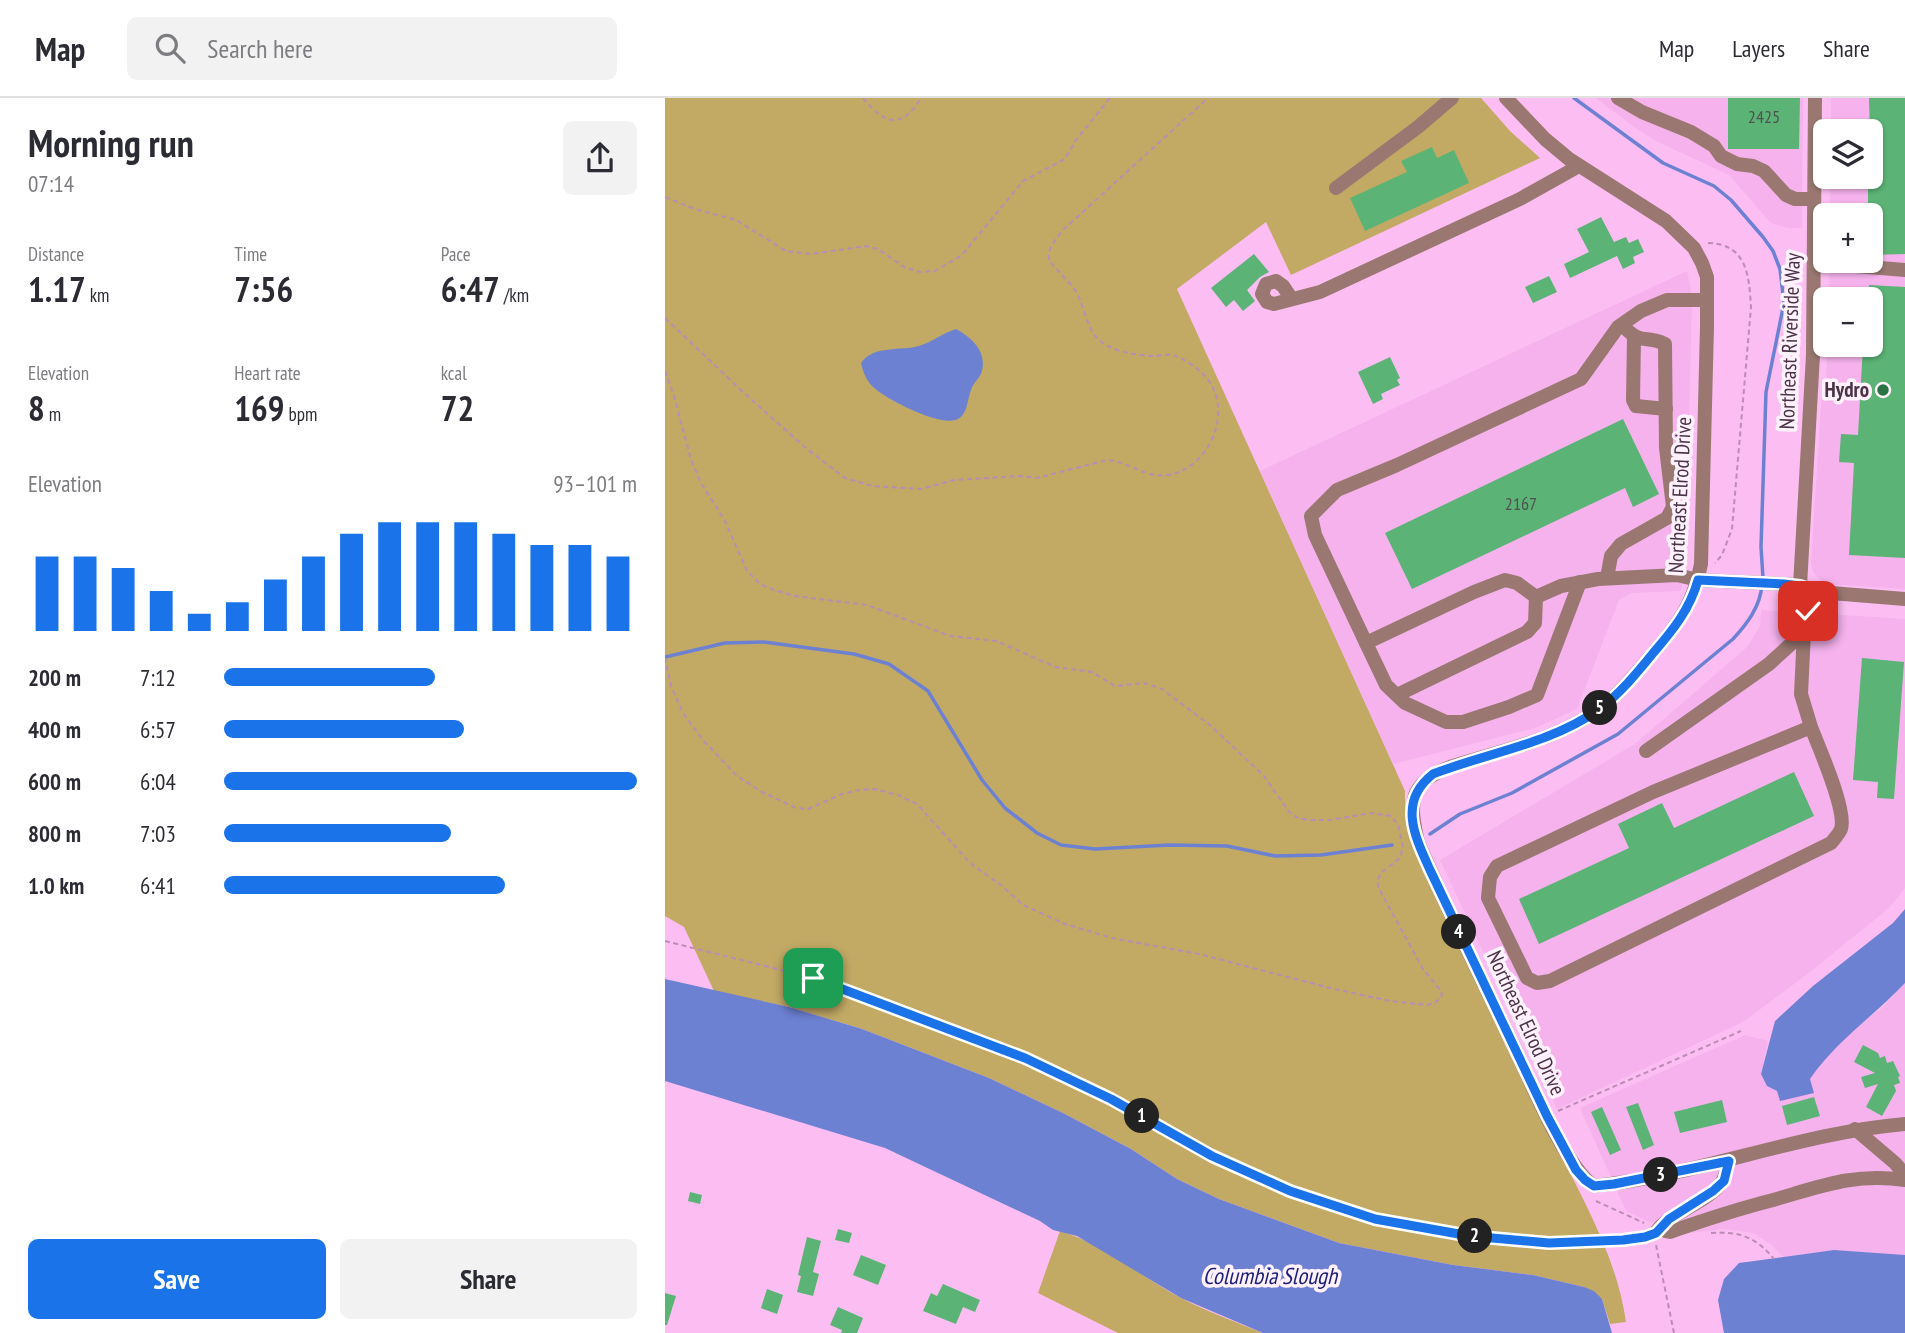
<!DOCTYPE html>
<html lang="en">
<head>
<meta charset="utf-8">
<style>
	:root { --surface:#fff; --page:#f2f2f3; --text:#2b2b33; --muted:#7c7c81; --line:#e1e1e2; --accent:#1a73e8 }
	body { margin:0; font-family:"PT Sans Narrow",sans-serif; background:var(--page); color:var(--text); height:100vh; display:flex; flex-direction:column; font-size:26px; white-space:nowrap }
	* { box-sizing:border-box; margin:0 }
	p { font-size:23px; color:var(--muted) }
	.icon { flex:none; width:38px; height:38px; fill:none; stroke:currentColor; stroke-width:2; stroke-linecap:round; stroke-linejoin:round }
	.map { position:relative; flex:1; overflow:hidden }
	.panel { display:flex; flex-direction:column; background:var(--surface); width:665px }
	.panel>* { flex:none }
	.controls { position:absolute; left:1148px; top:21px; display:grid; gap:14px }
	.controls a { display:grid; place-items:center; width:70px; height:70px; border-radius:10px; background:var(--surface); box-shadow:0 2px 5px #0004; font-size:35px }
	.pin { position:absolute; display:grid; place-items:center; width:60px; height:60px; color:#fff; margin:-30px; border-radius:14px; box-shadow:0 4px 10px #0006 }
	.km { position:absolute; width:35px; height:35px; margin:-18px; border-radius:50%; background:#222; color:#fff; font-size:19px; line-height:35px; text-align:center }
	.round { display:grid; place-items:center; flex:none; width:74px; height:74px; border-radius:10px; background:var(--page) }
	.headline { display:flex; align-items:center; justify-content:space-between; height:119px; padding:0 28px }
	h1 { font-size:38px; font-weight:700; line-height:52px }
	.figures { display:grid; grid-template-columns:repeat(3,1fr); gap:10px; height:119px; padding:7px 28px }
	.figures div { display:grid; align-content:center }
	.figures b { font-size:35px; font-weight:700 }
	.figures small { font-size:19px; font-weight:400 }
	.figures p { font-size:19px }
	.chart { height:196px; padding:14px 28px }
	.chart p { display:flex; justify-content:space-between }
	.chart svg { width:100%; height:126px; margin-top:7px; stroke:var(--accent); stroke-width:6 }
	.cta { display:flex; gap:14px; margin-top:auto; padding:14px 28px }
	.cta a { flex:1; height:80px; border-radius:10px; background:var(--accent); color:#fff; font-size:28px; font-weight:700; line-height:80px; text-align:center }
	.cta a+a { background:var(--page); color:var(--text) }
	ul { padding:0 28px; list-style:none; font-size:23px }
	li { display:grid; grid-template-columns:112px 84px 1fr; align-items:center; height:52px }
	li i { height:18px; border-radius:9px; background:var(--accent) }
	header { display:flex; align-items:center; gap:42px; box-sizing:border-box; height:98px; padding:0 35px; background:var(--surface); border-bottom:2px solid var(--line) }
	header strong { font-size:33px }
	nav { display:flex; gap:38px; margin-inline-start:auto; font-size:24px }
	.search { width:490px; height:63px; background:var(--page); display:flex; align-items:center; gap:18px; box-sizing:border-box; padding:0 24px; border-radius:10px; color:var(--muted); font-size:26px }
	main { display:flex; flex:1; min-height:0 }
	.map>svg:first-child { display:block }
</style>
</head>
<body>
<header>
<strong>Map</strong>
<div class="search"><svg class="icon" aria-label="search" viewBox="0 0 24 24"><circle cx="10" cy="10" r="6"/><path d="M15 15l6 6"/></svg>Search here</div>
<nav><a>Map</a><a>Layers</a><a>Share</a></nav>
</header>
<main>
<section class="panel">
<div class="headline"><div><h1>Morning run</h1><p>07:14</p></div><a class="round"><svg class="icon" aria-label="share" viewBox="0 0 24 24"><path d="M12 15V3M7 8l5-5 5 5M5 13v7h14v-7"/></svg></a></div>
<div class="figures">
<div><p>Distance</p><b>1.17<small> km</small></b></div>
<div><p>Time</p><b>7:56</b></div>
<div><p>Pace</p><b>6:47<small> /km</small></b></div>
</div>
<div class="figures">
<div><p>Elevation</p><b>8<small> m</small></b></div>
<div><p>Heart rate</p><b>169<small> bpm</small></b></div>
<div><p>kcal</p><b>72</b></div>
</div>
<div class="chart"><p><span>Elevation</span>93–101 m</p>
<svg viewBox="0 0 160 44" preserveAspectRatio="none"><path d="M5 44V18M15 44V18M25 44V22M35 44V30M45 44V38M55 44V34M65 44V26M75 44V18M85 44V10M95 44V6M105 44V6M115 44V6M125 44V10M135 44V14M145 44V14M155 44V18"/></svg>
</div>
<ul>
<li><b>200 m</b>7:12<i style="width:51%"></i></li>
<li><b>400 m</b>6:57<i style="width:58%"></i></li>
<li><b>600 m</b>6:04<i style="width:100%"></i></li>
<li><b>800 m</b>7:03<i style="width:55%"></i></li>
<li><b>1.0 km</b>6:41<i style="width:68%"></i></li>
</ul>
<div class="cta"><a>Save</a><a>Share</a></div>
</section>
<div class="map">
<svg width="1240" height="1235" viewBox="0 0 1240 1235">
	<rect width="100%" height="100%" fill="#fcbef2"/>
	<g fill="#f5b2ec">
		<polygon points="931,0 1138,0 1137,130 1123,130 1106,125 1064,77 991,43 969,29"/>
		<polygon points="1166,0 1240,0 1240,491 1162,486 1154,481 1148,474 1146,465 1157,292 1161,291 1162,247 1206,247 1206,201 1164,201 1165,163 1206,163 1206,117 1165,117 1165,79 1206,79 1206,33 1166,33"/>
		<polygon points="1022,173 1027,198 1021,451 1016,493 967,495 954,502 912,611 870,630 728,666 595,373"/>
		<polygon points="1096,512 1240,521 1240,790 1224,810 1145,874 1078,924 892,1011 775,762 970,646 1082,549 1095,528"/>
		<polygon points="1240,885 1240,1157 1169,1152 1118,1159 1107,1147 1088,1135 1059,1131 1008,1137 991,1127 961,1113 915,1010 1080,937 1103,943 1096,976 1102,988 1112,993 1148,994 1145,981 1156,966 1190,930 1217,910"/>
	</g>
	<g fill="#c2aa65">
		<path d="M0 0H816L845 33 875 60 626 177 601 124 512 191 740 693C738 739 764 781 782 822 816 898 854 972 891 1047 919 1104 952 1160 961 1224L945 1226 937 1201 919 1189 868 1177 788 1167 674 1145 554 1101 512 1081 466 1051 398 1015 324 980 197 931 124 909 49 893 19 829 0 818Z"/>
		<path d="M395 1133C440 1146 477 1180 518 1201 543 1214 571 1224 598 1235H453L373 1195Z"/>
	</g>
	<g fill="#6d81d3">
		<path d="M291 231C306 239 322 253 317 273 315 280 308 285 306 292 302 302 303 315 293 321 276 330 221 301 208 289 201 282 198 274 196 265 208 247 236 253 254 248 267 244 278 235 291 231Z"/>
		<path d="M1240 811V885C1209 918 1171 943 1145 981L1149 995 1115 1003 1112 993 1102 988 1096 976 1110 923 1148 888 1228 825Z"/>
		<polygon points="0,881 124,909 197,931 324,980 398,1015 466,1051 512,1081 554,1101 674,1145 788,1167 868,1177 919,1189 929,1193 937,1201 947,1235 598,1235 516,1200 412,1138 388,1132 375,1123 220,1050 0,983"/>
		<polygon points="1169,1152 1240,1157 1240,1235 1059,1235 1053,1202 1059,1181 1074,1165"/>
	</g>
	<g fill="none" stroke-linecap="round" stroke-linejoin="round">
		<g stroke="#6d81d3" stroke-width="3.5">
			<polyline points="909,0 998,65 1049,88 1066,102 1098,139 1108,153 1115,171 1119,205 1101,294 1096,449 1098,480"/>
			<polyline points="0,559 60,545 99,544 189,556 224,566 263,593 317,682 340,710 372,735 396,747 430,751 504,747 562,748 610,758 656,757 727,747"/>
			<path d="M765 736 795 716 847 695 953 636 1068 541C1082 526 1095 509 1097 487"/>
		</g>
	</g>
	<g fill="#5bb375">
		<polygon points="1063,0 1135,0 1134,51 1063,51"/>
		<polygon points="1204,0 1240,0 1240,156 1206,157 1206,117 1203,117 1203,90 1171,89 1171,79 1206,79"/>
		<polygon points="767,49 772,60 789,52 804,85 700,133 685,100 742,74 736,63"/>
		<polygon points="936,119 949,144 961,139 964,145 973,141 979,154 968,159 970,165 958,171 952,158 905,180 899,166 924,154 912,131"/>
		<polygon points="589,156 604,174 595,179 582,192 590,203 578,213 569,202 561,209 546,190"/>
		<polygon points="884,178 892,194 868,205 860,189"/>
		<polygon points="1204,187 1240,189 1240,460 1184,457 1189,365 1174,364 1176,336 1193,337 1198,247 1206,247"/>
		<polygon points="725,259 735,280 732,282 735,287 716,296 718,301 708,306 693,274"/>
		<polygon points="958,321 994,396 968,409 960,390 747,491 720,435"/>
		<polygon points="1197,560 1239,564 1229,701 1212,700 1213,684 1188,682"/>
		<polygon points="1129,674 1149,718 874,846 854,801 964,750 953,726 997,705 1009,730"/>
		<polygon points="1198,947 1213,955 1215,960 1220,958 1222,965 1228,963 1235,978 1233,979 1235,985 1229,987 1231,993 1217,1018 1201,1009 1213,986 1200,990 1196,979 1210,975 1189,964"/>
		<polygon points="1149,999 1155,1018 1122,1027 1117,1008"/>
		<polygon points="1057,1002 1062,1024 1015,1035 1009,1014"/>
		<polygon points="973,1005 989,1047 978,1052 961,1009"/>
		<polygon points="937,1009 956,1052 945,1057 926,1014"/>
		<polygon points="25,1094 37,1097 35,1106 23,1103"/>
		<polygon points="173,1131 187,1135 184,1145 170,1142"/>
		<polygon points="142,1139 156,1143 148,1174 154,1176 148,1198 132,1194 136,1178 133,1177"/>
		<polygon points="196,1157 221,1167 213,1187 188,1177"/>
		<polygon points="278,1186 315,1202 310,1214 298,1209 291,1226 258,1213 266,1195 272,1198"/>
		<polygon points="102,1191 118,1197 112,1216 96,1210"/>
		<polygon points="0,1195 11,1198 2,1227 0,1227"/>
		<polygon points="173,1209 198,1220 192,1235 176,1235 177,1232 165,1227"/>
	</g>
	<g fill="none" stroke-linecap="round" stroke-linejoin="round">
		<g stroke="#bc8cb4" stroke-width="2" stroke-dasharray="5 3.5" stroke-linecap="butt">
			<path d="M198 0C220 27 236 32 256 0"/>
			<polyline points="0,99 30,111 71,122 121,153 146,156 201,148 213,151 239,169 255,174 270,173 297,157 358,83 400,61 411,42 445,0"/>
			<path d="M1043 145C1082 146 1084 177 1086 209L1067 431 1057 457 1050 465"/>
			<path d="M0 220 79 295 142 351 180 380 207 388 256 391 289 382 355 378 372 380 442 362C466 364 483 383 508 376 553 363 571 298 531 270 525 265 515 259 508 257 501 256 493 258 487 258 470 257 443 253 432 240 419 225 419 203 407 188 385 161 372 164 398 132L543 0"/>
			<polyline points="0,273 9,298 26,362 36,385 60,423 82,473 95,486 109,492 130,498 202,507 285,538 331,543 391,569 427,574 450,588 479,585 497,591 545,627 599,678 624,714 633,720 645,722 665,722 707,715 726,718 733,727 738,749 735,760 716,775 713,781 713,789 758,871 776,893 777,897 770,905 762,907 725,903 665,890 534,856 447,840 400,826 358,807 337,788 305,765 252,706 233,697 209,691 194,692 177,696 143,711 131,710 97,694 72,678 37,641 18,615 6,588 0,560"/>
			<polyline points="0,843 148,880 360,960 446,1001 547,1058 625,1093 710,1121 805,1138 884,1145 958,1142 980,1139"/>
			<polyline points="893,1013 1076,933"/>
			<polyline points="931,1103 979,1125"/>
			<path d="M1046 1135C1074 1133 1091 1139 1109 1161"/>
			<polyline points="991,1147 1009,1235"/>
		</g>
		<g stroke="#9a7871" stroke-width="14">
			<path d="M841 0 880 41 904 61 1001 123 1029 150 1037 165 1042 179V229L1036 466C1029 504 1014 525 989 554 972 574 955 596 934 611 892 642 834 653 785 669 743 685 744 705 753 744 782 811 814 876 846 942 863 977 899 1068 929 1088 1035 1077 1134 1035 1240 1026"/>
			<polyline points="953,0 977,14 1026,34 1049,48 1056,58 1072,66 1088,68 1099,73 1121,97 1130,101 1149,101"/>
			<polyline points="671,90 753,29 787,0"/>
			<polyline points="1149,167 1179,167 1240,172"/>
			<polyline points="626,200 618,188 611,183 601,186 597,196 602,204 609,206 655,194 855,101 914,68"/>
			<polyline points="1041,202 1002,202 976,213 953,229 916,281 732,367 672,392 646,418 650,437 701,545 809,494 840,482 852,485 871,499 896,488 933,481 1012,477 1033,482 1119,486 1135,488 1154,494 1240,501"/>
			<polyline points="969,239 968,302 971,308 1001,311"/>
			<path d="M942 480 946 458 956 446 1002 420 1008 409 1001 350 1000 246C979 236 978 249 957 227"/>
			<polyline points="1135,488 1148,257 1150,0"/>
			<polyline points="701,545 721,587 740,605 781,624 798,624 844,609 872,597 915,484"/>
			<polyline points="732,597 862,534 870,525 871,499"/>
			<path d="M1146 629C1154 650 1182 712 1176 731 1174 736 1169 741 1166 745L885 883 872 885 862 880 823 800 825 779 832 768 988 694 1146 629 1136 596 1139 534 1140 521 1154 494"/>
			<polyline points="981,653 1104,566 1139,534"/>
			<polyline points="1190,1031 1230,1065 1240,1077"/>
			<path d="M996 1128 1000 1133 1005 1134C1039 1122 1073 1111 1108 1102 1157 1088 1188 1075 1240 1082"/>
			<path d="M991 1134C1007 1112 1049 1103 1059 1080 1061 1075 1062 1069 1064 1064"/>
		</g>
	</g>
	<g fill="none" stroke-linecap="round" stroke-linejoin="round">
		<defs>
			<path id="route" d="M148 880 360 960 446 1001 547 1058 625 1093 710 1121 805 1138 884 1145 958 1142 980 1139 991 1135 1004 1121 1048 1093 1059 1083 1064 1063 949 1086 929 1088 920 1082 911 1072 882 1018 766 774C750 739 732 704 768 676 822 655 885 646 933 612 954 597 972 575 989 554 1008 532 1025 511 1033 482L1119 486 1135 488 1154 494 1143 513"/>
		</defs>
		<use href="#route" stroke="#fff" stroke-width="14"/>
		<use href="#route" stroke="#1a73e8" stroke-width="9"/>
	</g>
	<circle fill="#297442" stroke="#fff2fc" stroke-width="2.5" cx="1218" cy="292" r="7"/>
	<g text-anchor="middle" stroke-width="7" stroke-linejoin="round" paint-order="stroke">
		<g font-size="18" fill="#4f5252">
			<text x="1099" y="25">2425</text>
			<text x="856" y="412">2167</text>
		</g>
		<g font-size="21" fill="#4b3247" stroke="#fff2fc">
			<text transform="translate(1125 243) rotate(-88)" y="7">Northeast Riverside Way</text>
			<text transform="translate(1015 397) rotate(-87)" y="7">Northeast Elrod Drive</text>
			<text transform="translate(861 925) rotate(65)" y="7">Northeast Elrod Drive</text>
		</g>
		<g font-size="21" font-weight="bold" fill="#4b3247" stroke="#fff2fc" text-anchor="end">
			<text x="1204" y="299">Hydro</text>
		</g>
		<g font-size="23" font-style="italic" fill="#1b1f7e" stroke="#fff2fc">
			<text x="605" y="1186">Columbia Slough</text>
		</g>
	</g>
</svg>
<div class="controls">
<a><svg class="icon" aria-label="layers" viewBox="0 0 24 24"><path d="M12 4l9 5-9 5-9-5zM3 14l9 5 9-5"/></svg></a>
<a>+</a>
<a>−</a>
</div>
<div class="pin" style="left:148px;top:880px;background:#1e9e55"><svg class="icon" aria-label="arrive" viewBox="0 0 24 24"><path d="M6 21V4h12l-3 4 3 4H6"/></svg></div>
<div class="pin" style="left:1143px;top:513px;background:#d93025"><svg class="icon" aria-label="check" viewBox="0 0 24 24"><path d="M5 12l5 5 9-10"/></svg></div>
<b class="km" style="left:477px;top:1018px">1</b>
<b class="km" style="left:810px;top:1138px">2</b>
<b class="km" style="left:996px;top:1077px">3</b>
<b class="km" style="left:794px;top:834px">4</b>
<b class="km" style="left:935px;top:610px">5</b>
</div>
</main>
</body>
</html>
